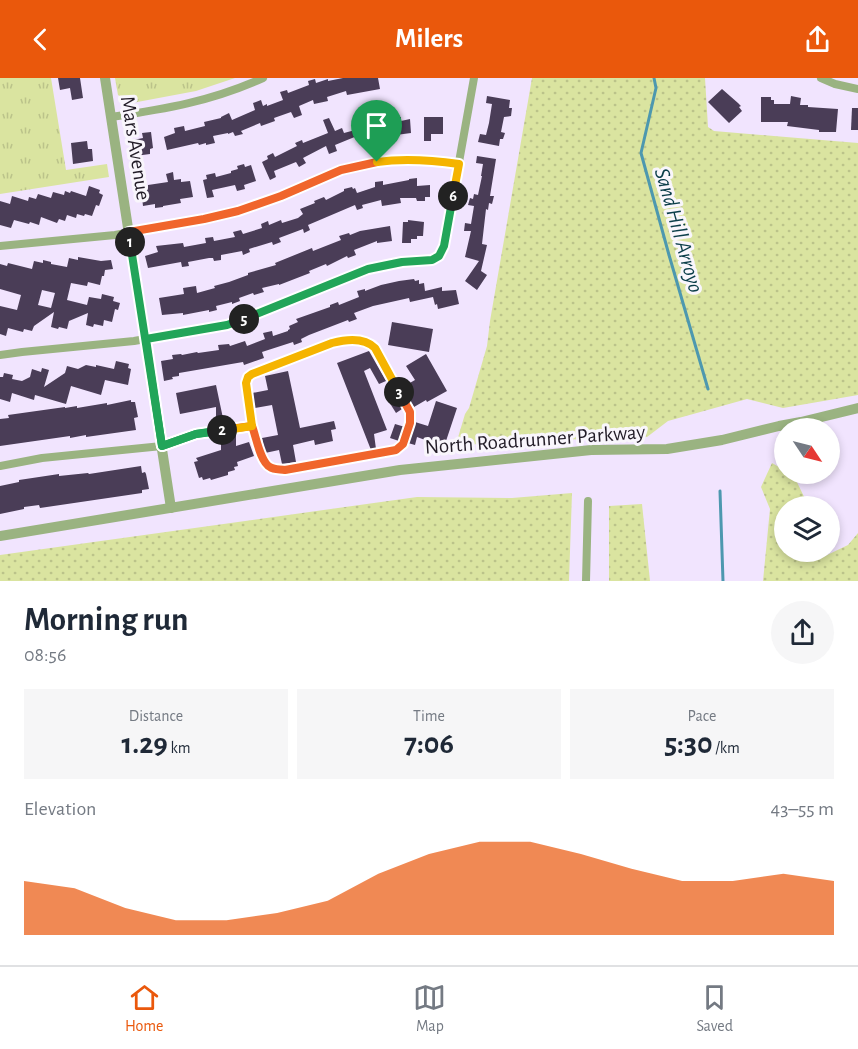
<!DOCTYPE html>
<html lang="en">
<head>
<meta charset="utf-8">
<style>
	:root { --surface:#fff; --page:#f6f6f7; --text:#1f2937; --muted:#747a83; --line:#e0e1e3; --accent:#ea580c }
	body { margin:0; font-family:"Alegreya Sans",sans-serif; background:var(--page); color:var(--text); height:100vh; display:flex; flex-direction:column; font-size:22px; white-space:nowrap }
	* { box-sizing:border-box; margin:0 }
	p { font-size:20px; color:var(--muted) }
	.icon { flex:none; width:33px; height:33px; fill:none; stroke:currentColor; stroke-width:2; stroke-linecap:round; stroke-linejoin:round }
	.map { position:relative; height:503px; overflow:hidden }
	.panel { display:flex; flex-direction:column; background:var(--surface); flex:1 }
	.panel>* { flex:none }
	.needle { width:39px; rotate:125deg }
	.controls { position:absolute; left:774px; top:340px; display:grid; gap:12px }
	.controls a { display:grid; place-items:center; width:66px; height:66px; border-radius:50%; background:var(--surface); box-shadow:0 3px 9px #0003; font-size:30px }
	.pin { position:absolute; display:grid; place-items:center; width:51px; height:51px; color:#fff; margin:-62px -26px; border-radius:50% 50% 50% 0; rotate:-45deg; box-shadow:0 0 6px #0007 }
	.pin .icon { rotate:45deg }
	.km { position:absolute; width:30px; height:30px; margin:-15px; border-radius:50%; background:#222; color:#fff; font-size:16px; line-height:30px; text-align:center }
	.round { display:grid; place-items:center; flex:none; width:63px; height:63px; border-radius:32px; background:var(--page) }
	.headline { display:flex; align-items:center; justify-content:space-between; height:102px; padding:0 24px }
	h1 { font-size:33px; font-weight:700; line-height:45px }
	.figures { display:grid; grid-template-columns:repeat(3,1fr); gap:9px; height:102px; padding:6px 24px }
	.figures div { display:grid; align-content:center; border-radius:0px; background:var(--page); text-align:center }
	.figures b { font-size:30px; font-weight:700 }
	.figures small { font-size:16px; font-weight:400 }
	.figures p { font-size:16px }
	.chart { height:168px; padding:12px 24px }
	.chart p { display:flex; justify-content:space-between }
	.chart svg { width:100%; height:108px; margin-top:6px; fill:var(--accent); opacity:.7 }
	header { display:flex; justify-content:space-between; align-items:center; height:78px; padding:0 24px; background:var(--accent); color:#fff; font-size:27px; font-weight:700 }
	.tab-bar { display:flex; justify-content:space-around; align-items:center; height:84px; border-top:2px solid var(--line); background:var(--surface); font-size:16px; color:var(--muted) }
	.tab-bar a { display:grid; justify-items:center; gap:3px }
	.tab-bar .selected { color:var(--accent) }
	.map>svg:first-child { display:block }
</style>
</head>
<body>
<header><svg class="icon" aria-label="back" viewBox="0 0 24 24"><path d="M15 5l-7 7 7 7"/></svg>Milers<svg class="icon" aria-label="share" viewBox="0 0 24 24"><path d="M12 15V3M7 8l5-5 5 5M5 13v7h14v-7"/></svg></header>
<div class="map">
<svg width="858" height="503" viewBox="0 0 858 503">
	<defs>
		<pattern id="grass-dots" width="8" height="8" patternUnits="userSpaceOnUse" patternTransform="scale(1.5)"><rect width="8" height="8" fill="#dae4a0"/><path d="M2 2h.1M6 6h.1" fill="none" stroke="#bbc38a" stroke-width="1.8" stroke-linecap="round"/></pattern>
		<pattern id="park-tufts" width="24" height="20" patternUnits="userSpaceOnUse" patternTransform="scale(1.5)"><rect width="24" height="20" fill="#dae4a0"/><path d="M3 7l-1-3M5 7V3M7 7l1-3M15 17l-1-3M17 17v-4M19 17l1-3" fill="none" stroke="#bbc38a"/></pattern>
	</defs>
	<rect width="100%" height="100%" fill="#f1e4fe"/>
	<g fill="url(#grass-dots)">
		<polygon points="532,0 705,0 708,49 714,53 858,65 858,317 783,330 747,321 668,343 647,359 614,363 543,360 492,361 454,373 465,336 469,330 487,268 490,243"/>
		<polygon points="772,385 784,392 784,396 791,396 794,398 809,429 784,429 784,474 823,474 825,478 848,467 858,455 858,503 763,503 770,431 761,409"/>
		<polygon points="572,415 569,503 0,503 0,477 417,419 512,420"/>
		<polygon points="642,426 650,503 609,503 609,428"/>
	</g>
	<g fill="url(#park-tufts)">
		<polygon points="0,0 51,0 66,92 107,86 109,99 0,116"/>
		<polygon points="115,0 235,0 196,13 132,25 118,17"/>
	</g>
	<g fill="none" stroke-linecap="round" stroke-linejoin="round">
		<g stroke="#4d98af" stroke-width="3">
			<polyline points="654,0 656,10 641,75 669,177 708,311"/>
			<polyline points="720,413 723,503"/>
		</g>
	</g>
	<g fill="#4a3d57" fill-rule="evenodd">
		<polygon points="58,0 80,0 83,20 72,22 70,10 60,12"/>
		<polygon points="343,0 378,0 380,11 347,17 346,13 327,19 328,23 314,26 313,22 299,28 302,37 294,40 291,34 274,40 275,43 261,48 260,45 241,53 243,56 235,58 233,54 228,56 228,55 213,58 215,65 206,67 206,65 199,67 198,65 167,72 164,59 175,55 174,50 184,48 185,53 205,48 204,44 221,40 221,39 229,35 232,42 255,32 253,25 261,22 263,28 267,26 267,28 283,22 280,14 287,12 288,15 309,7 308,3 315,1 316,5 328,1 328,3"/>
		<polygon points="722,11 738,25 741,28 739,29 742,33 729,45 708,24"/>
		<polygon points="487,18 510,22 509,30 512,30 511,38 504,39 501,54 505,55 503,61 500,61 499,68 478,64 480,56 486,57 489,45 492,26 486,25"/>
		<polygon points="791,18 801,20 800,27 808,27 808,29 838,31 836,54 819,54 819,52 787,48 788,44 761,44 761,19 771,19 771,22 774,22 774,26 790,26"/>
		<polygon points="852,30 858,30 858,52 851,52"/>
		<polygon points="401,39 401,43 410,41 411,55 396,57 397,63 389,64 388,55 367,61 368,65 360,67 357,58 335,67 337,73 329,76 326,68 303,80 306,85 299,89 296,84 274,93 276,99 270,102 262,84 268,81 267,78 273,75 275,79 297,68 295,65 302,62 303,65 328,55 323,42 329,40 335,53 342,50 344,55 359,51 357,44 365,42 366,45 376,42 377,45 393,43 393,40"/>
		<polygon points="424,39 443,39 443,56 431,56 431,63 424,63"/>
		<polygon points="151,54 153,70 150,71 150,76 135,78 133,62 143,60 142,55"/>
		<polygon points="87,63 88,71 92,71 93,83 73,86 71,65"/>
		<polygon points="477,78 496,81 490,118 494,118 492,126 489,125 488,132 486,131 482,166 487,167 481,193 487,197 477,212 465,203 479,183 465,179 471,153 464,153 465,145 471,146 474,128 468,127 470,120 473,121 474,116 478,117 482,98 481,98 483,86 476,85"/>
		<polygon points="244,86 245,89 251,87 256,103 244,107 245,111 237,113 235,107 212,112 214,119 207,120 203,102 207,101 206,97 215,95 216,99 231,95 231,93 238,91 237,88"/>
		<polygon points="173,94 174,102 181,101 181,104 190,103 193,119 180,121 181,125 163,128 163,129 155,130 155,126 143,128 141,111 148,110 148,107 168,104 166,96"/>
		<polygon points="417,100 417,108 430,107 430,119 425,119 425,123 417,123 416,120 400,120 401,125 382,128 381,122 362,127 363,130 357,132 355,127 308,147 310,152 304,155 303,151 279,160 281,164 273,167 272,164 249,171 250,174 243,177 242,173 221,177 221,182 214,183 213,180 209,180 188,184 189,188 182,189 181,184 148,190 145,178 158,174 156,168 183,165 184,169 206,165 205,160 213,159 214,163 235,159 233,154 241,152 243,156 262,150 261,146 268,143 269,147 281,142 282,145 298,140 303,136 300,131 315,125 314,123 324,119 326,122 344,113 344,111 352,109 353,111 355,110 357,115 375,109 375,104 383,103 383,107 409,102 409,101"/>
		<polygon points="89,108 100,112 99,115 103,117 99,128 96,127 92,138 85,136 84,138 77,136 76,140 67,137 65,143 59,141 57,145 41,139 39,147 30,144 29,146 14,142 11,150 0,147 0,123 10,126 12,118 28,123 29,119 36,121 38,116 51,120 53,114 64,117 65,113 70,115 71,113 86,118"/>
		<polygon points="408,142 424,144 423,158 417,158 417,161 411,161 411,165 402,165 403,144 408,144"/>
		<polygon points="390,148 392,163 377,165 377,163 354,172 356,177 348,180 347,178 327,188 326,186 309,193 310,195 279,207 279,206 262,210 264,214 254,217 253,215 239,220 240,223 232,226 232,224 216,228 217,232 209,234 209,232 183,237 183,235 162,237 159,220 184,216 183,210 196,208 197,215 215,210 214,208 229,204 248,197 248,195 276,187 275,185 312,170 313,173 341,162 339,158 349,155 350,157 360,153"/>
		<path d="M78 179 101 183 111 182 113 191 105 192 104 198H102L100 207 88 204 87 208 71 205 67 222 87 227 89 219 101 221 102 216 114 219 113 223 120 225 118 232 115 231 112 244 104 242 103 248 94 246 93 249 86 247 88 235 69 243 67 251 59 249 58 251 51 249 54 234 34 248 32 253 24 251 23 254 8 250 6 258 0 256V228L17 232 21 217 0 211V186L7 188 8 185 32 191 34 183 43 185V182L51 184V186L67 189 69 180 78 182ZM42 212 55 215 51 230 38 227Z"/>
		<polygon points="414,201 415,203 419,202 419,206 424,205 425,213 442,209 442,213 456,212 459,226 438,231 437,226 435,227 433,219 410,224 409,220 373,228 354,235 357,241 349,244 348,242 309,257 301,261 302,264 294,267 293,264 262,274 264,280 244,287 243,284 179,295 179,298 172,299 173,301 164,303 161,283 173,281 172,277 181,276 182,277 197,274 198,275 219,272 218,267 229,266 230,268 245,263 247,268 265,261 263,255 272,253 273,258 288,253 288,252 290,251 289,248 298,244 296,241 330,229 330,227 338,224 339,227 359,219 357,213 365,211 365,213 381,207 399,203"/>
		<polygon points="392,244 433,251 429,274 388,267"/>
		<polygon points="369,273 386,303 379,306 370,290 364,293 387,352 374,356 376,371 371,372 337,285"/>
		<polygon points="426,276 447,313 427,324 426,322 414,329 412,326 410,327 401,310 415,302 406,288"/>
		<polygon points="116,283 129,286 128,290 131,291 128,307 105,302 101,317 71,308 66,326 35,317 34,322 12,315 10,324 0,321 0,299 3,299 4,295 13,297 12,301 22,303 30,299 32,291 41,294 42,290 49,292 44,309 65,295 67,288 78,291 86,287 96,289 96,287 114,291"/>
		<polygon points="288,293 300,350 334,343 336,351 331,352 333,363 315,367 314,362 293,367 296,384 282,386 279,372 265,375 262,360 278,357 272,327 255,330 252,315 268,312 265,298"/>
		<polygon points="216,307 224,345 216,345 216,329 180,336 176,315"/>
		<polygon points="394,315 402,331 396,335 386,319"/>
		<polygon points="131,322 131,324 135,324 138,339 134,340 136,352 86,359 86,357 70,360 70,358 0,368 0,341 9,340 8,337 65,329 65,330 77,328 77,330 107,325 107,327"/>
		<polygon points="436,323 457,330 444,369 417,359 415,367 408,365 412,356 415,344 428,348"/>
		<polygon points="395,346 405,349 399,363 390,360"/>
		<polygon points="230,356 236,356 236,368 249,364 254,378 237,384 238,388 234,389 235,392 228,394 228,397 211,402 210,400 203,402 202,399 199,400 194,384 198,383 196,380 221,372 221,357"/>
		<polygon points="141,388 142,395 145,394 146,396 149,411 142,412 142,415 40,430 39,427 24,429 24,431 0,436 0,408 19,404 19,402 59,396 59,398 88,395 89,396"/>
	</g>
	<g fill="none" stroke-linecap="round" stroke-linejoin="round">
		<path stroke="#9ab381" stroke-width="4.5" d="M162 368 197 356 252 348C256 358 260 384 270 389 274 392 279 391 285 392L396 372C408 363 411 349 409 334L375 270C364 259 347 261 332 265L252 296 248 299 246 305 252 348"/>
		<g stroke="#9ab381" stroke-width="8">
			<polyline points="821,0 835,6 858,11"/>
			<path d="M111 39C166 31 212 23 263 0"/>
			<polyline points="0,168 115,157 204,141 259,126 341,92 377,84 413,81 435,83 459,86"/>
			<polyline points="0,277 22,274 134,263 218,248 243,242 368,191 402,184 432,182 439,178 444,168 474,0"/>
			<polyline points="0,388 42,380 162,368"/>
			<polyline points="586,503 588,423"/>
		</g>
		<g stroke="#9ab381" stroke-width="10">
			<polyline points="105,0 171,430"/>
			<polyline points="0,458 400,392 591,372 667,371 722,362 779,348 801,344 858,330"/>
		</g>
	</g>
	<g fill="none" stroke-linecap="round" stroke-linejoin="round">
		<defs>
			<polyline id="split-1" points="130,164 129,154 204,141 238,133 281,118 341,92 377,84"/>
			<polyline id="split-2" points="130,164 162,368 196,356 222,352"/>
			<path id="split-3" d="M222 352 252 348C256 358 260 384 270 389 274 392 280 391 285 392L396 372 403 366 410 345V334L399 314"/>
			<path id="split-4" d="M220 353 252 348 246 305 248 299 252 296 332 265C347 261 364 259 375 270L399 314"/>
			<polyline id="split-5" points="220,353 196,356 162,368 146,261 227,247 244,241"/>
			<polyline id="split-6" points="244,241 368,191 402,184 432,182 439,178 444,168 453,118"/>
			<path id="split-7" d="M377 84C405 80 431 82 459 86L453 118"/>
		</defs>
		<use href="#split-1" stroke="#fff" stroke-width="12"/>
		<use href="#split-2" stroke="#fff" stroke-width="12"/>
		<use href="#split-3" stroke="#fff" stroke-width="12"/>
		<use href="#split-4" stroke="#fff" stroke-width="12"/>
		<use href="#split-5" stroke="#fff" stroke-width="12"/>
		<use href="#split-6" stroke="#fff" stroke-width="12"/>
		<use href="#split-7" stroke="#fff" stroke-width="12"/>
		<use href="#split-1" stroke="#f0652b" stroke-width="8"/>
		<use href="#split-2" stroke="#22a559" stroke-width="8"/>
		<use href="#split-3" stroke="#f0652b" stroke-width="8"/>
		<use href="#split-4" stroke="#f5b400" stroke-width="8"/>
		<use href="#split-5" stroke="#22a559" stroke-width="8"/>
		<use href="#split-6" stroke="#22a559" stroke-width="8"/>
		<use href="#split-7" stroke="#f5b400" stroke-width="8"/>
	</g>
	<g text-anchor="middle" stroke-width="6" stroke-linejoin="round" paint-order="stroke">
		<g font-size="21" fill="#221c27" stroke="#f9f6fc">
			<text transform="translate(136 70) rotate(81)" y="7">Mars Avenue</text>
			<text transform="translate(535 361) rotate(-4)" y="7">North Roadrunner Parkway</text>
		</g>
		<g font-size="22" font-style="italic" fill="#0b3e49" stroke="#f9f6fc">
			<text transform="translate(680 152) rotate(74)" y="8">Sand Hill Arroyo</text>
		</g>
	</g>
</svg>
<div class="controls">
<a><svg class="needle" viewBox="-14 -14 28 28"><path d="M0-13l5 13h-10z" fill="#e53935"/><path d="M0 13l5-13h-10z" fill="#747a83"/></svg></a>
<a><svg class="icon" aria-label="layers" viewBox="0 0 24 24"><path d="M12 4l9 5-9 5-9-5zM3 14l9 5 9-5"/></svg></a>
</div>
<div class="pin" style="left:377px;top:84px;background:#1e9e55"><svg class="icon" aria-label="arrive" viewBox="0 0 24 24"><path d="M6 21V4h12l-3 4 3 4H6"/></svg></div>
<b class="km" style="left:130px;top:164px">1</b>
<b class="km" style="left:222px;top:352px">2</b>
<b class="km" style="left:399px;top:314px">3</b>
<b class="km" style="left:244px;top:241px">5</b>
<b class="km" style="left:453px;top:118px">6</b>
</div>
<section class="panel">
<div class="headline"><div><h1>Morning run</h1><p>08:56</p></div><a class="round"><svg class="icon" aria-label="share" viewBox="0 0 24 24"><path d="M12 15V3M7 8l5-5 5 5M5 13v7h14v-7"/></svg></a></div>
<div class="figures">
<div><p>Distance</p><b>1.29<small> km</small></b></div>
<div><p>Time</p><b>7:06</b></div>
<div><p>Pace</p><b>5:30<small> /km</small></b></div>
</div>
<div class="chart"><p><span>Elevation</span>43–55 m</p>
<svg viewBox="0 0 160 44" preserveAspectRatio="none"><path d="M0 44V22L10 25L20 33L30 38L40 38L50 35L60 30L70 19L80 11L90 6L100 6L110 11L120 17L130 22L140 22L150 19L160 22V44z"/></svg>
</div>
</section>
<nav class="tab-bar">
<a class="selected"><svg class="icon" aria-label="home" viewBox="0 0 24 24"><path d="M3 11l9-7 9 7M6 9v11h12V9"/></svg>Home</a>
<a><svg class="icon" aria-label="map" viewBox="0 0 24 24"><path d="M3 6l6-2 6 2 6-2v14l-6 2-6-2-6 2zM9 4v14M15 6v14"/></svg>Map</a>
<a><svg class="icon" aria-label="saved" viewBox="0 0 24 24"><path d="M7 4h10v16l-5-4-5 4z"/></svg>Saved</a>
</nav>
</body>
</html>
